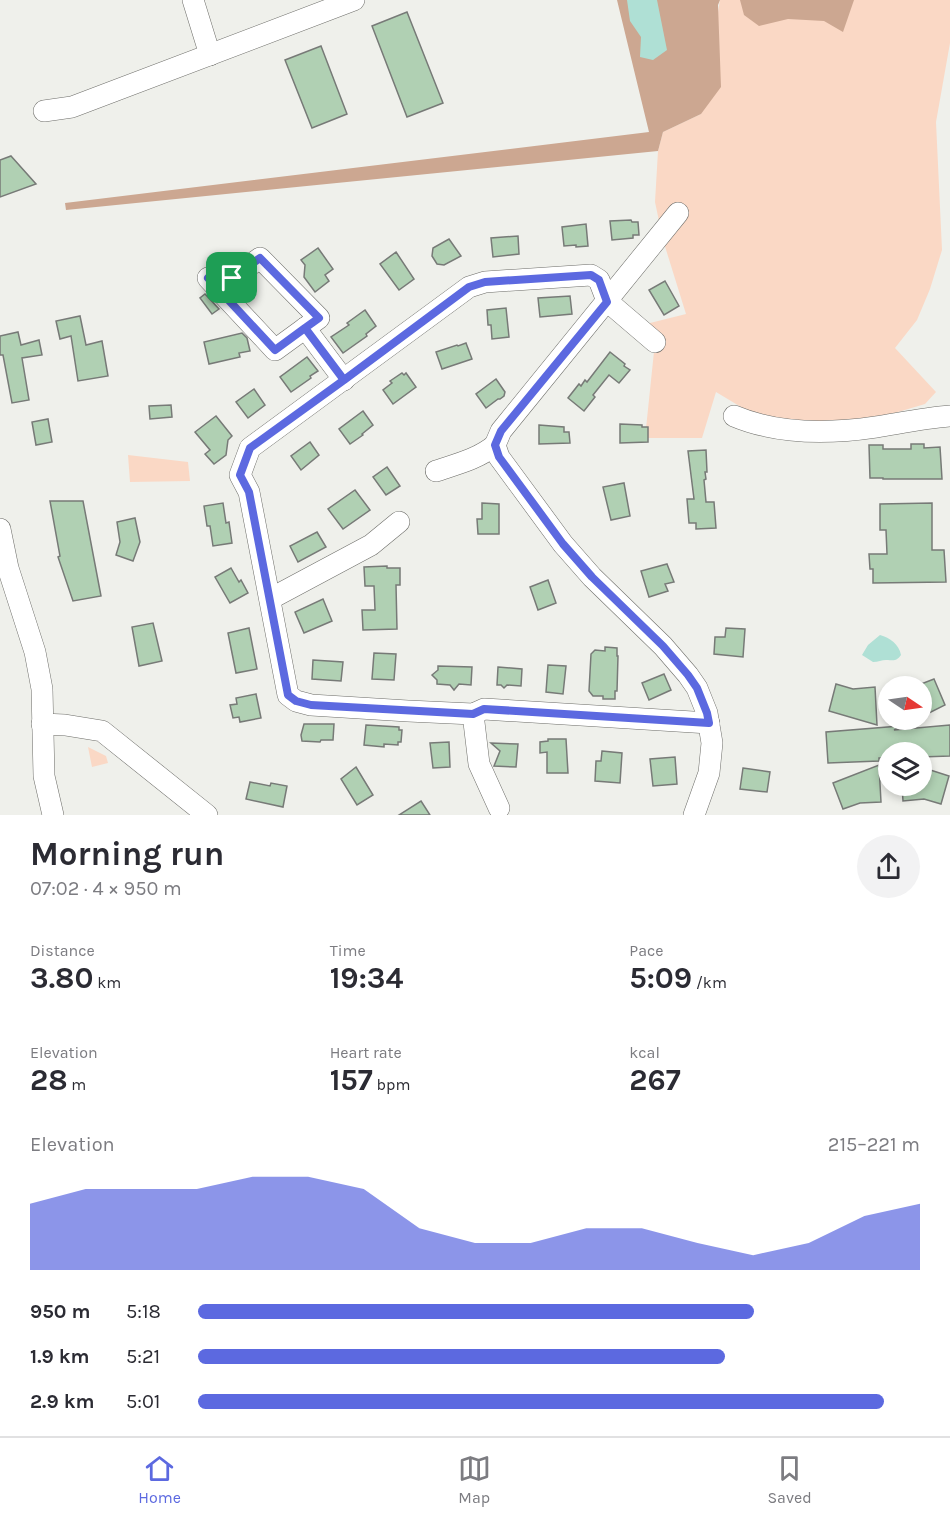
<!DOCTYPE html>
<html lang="en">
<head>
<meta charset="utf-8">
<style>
	:root { --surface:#fff; --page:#f2f2f3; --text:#2b2b33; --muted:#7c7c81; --line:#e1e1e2; --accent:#5c69e0 }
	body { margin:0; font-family:Karla,sans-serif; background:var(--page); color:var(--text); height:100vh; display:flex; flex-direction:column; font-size:22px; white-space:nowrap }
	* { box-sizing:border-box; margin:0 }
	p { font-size:20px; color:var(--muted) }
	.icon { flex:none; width:33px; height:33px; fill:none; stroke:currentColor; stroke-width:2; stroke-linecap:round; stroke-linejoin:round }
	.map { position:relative; height:815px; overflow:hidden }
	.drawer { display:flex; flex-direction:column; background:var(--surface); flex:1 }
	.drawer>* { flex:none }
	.needle { width:39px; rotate:103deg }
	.buttons { position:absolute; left:878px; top:676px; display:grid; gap:12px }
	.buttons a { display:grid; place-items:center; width:54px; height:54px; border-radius:50%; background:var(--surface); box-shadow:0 3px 9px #0003; font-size:30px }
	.pin { position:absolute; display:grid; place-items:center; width:51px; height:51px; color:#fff; margin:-26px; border-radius:12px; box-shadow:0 3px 9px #0006 }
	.round { display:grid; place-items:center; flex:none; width:63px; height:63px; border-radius:32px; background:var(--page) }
	.overview { display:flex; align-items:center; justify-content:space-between; height:102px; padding:0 30px }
	h1 { font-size:33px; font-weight:700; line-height:45px }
	.figures { display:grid; grid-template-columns:repeat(3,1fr); gap:9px; height:102px; padding:6px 30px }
	.figures div { display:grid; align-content:center }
	.figures b { font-size:30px; font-weight:700 }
	.figures small { font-size:16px; font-weight:400 }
	.figures p { font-size:16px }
	.chart { height:168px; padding:12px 30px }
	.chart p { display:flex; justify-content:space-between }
	.chart svg { width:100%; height:108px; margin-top:6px; fill:var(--accent); opacity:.7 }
	ul { padding:0 30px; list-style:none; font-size:20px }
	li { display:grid; grid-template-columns:96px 72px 1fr; align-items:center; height:45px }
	li i { height:15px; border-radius:8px; background:var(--accent) }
	.menu { display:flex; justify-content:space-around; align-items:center; height:84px; border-top:2px solid var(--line); background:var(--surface); font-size:16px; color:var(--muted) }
	.menu a { display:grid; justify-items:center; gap:3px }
	.menu .active { color:var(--accent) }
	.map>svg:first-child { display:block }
</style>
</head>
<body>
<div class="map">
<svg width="950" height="815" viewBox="0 0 950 815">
	<rect width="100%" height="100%" fill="#eff0eb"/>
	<g fill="#fad8c5">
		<polygon points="720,0 950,0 950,43 936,122 942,250 930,289 917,320 895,348 936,392 925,404 861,423 817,425 771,420 746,410 716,392 702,438 645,438 655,342 638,326 686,314 663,240 655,202 658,151 663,132 701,114"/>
		<polygon points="128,455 188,462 190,481 130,482"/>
		<polygon points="88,747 106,756 108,763 92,767"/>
	</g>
	<g fill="#cca791">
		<polygon points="617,0 720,0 718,5 721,87 701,114 663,132 658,151 66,210 65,203 649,132"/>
		<polygon points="740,0 854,0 843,32 824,21 788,19 759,26 744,15"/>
	</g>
	<g fill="#afe0d5">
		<polygon points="627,0 657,0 667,50 653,60 640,57 641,37 630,21"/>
		<path d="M880 635C890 638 899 644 901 655 896 662 894 660 886 660 882 660 878 662 873 662L862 655 868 645Z"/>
	</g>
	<g fill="#b0d0b3" stroke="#777a77" stroke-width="1.5">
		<polygon points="407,12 443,103 407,117 372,26"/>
		<polygon points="321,46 347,114 312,128 285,60"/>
		<polygon points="11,156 36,184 0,197 0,160"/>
		<polygon points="631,220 632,222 638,222 639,235 633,235 633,238 612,240 610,221"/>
		<polygon points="586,224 588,246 576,247 576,245 564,246 562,227"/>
		<polygon points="518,236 519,254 493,257 491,238"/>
		<polygon points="449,239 461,256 444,265 437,264 432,256 433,248"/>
		<polygon points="318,248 333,269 325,275 329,281 315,292 304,277 305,265 301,260"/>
		<polygon points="396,252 414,279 399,290 380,264"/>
		<polygon points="665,281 679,306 664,315 649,290"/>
		<polygon points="205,294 219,309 212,314 200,298"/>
		<polygon points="570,296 572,314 540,317 538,298"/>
		<polygon points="506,308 509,337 492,339 491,325 488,325 487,310"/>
		<polygon points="365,310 376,326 366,334 367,336 343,353 331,337 349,325 347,323"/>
		<polygon points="80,316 86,345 102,341 108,376 78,381 71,336 60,339 56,321"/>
		<polygon points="18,332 21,345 39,340 42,355 22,358 29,400 12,403 3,355 0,355 0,336"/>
		<polygon points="242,333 247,338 250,351 239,353 240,357 209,364 204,342"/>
		<polygon points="466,343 472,359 442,369 436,352 457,345 458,346"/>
		<polygon points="610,352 625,364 624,366 630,370 619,383 609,375 593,395 595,397 584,411 568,398 579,384 581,386 585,380 587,382"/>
		<polygon points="307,357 318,371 310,376 311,378 291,392 280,377"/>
		<polygon points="402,373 404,375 406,373 416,387 393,404 383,390 392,383 390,381"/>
		<polygon points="496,379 505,392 504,396 500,399 498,399 486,408 476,394"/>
		<polygon points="254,389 265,405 248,418 236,402"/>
		<polygon points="171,405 172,417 150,419 149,406"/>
		<polygon points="363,411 373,425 362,434 363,435 350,444 339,429"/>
		<polygon points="216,416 232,436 228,440 226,455 214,464 205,454 210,450 195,432"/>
		<polygon points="48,419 52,442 36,445 32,422"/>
		<polygon points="620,424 642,425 642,427 648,427 648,442 620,443"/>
		<polygon points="539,425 564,427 564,432 569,432 570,443 539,444"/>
		<polygon points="310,442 319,455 301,470 291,456"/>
		<polygon points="911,444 924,444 924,448 940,447 942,479 883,479 883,478 870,478 869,445 883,445 883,449 911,449"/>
		<polygon points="706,450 707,472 705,472 706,479 704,480 706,502 714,502 716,528 696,529 696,523 689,523 687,499 694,499 688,451"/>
		<polygon points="387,467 400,486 386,495 373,477"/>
		<polygon points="624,483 630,516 611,520 603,487"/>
		<polygon points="355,490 370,510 343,529 328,509"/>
		<polygon points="50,501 83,501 101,596 73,601 58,557 60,556"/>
		<polygon points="223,503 226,523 229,522 232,543 213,546 210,526 207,526 204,506"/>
		<polygon points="482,503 499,504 499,534 478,534 477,519 482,519"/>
		<polygon points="932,503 932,550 944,550 946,582 873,583 873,569 870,569 869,554 887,554 886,530 880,530 880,504"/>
		<polygon points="135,518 140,542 133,561 116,555 120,542 117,522"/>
		<polygon points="317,532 326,547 298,562 290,546"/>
		<polygon points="667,564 674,582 665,584 668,591 649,597 641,571"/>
		<polygon points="387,566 387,568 400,568 400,585 396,585 397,629 363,630 362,610 375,610 374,586 365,586 364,567"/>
		<polygon points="231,568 239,582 241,580 248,593 230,603 215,577"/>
		<polygon points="548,580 556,603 538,610 530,587"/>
		<polygon points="323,599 332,621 304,633 295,612"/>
		<polygon points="153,623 162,661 139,666 132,627"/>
		<polygon points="249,628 257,669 236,673 228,633"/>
		<polygon points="726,628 745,629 743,657 714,654 715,637 725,637"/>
		<polygon points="605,647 617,648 617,656 618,656 617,691 615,691 615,699 603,699 603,696 593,696 589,691 591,654 595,650 605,651"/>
		<polygon points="374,653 396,654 394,680 372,679"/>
		<polygon points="313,660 343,662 341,681 312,679"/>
		<polygon points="548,665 566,666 563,694 546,692"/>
		<polygon points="438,666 472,667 471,685 459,684 454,690 450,685 437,684 437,680 432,675 438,670"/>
		<polygon points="498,667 522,669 521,686 507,685 504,688 501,685 497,685"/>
		<polygon points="664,674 671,690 649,700 642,683"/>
		<polygon points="934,679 945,705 921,717 921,684"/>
		<polygon points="836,684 853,689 875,687 877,725 829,711"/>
		<polygon points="256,694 261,718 240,722 239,717 233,718 230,705 237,704 236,698"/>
		<polygon points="304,724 334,724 333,740 321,740 320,742 302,741 301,735"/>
		<polygon points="366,725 399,727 399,730 402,730 401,742 398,742 398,745 384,744 384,747 364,745"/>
		<polygon points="950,725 950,756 921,757 921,753 888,753 888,758 879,758 879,761 828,763 826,732 900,726 894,730"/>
		<polygon points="548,739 566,739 568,773 547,773 547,752 540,753 540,742 548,741"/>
		<polygon points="449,742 450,767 433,768 430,743"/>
		<polygon points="491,743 518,744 516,767 494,766 500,751"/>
		<polygon points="602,751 622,753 620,783 595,781 596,761 601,761"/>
		<polygon points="675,757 677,784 653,786 650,759"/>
		<polygon points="879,765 881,802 860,803 843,809 833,783"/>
		<polygon points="356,767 373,795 357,805 341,779"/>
		<polygon points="921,767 949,776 941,804 924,799 903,801 902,786 921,786"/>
		<polygon points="743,768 770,772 767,792 740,789"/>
		<polygon points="250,782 270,786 271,783 287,786 283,807 246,799"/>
		<polygon points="421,801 430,815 399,815"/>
	</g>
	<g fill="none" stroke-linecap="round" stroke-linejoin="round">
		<defs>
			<g id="minor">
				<polyline points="193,0 210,55"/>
				<polyline points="44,111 72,107 354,0"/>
				<polyline points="678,213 501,431 495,445 499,457 563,544 592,577 663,646 688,675 697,688 707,713 712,743 709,773 694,815"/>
				<polygon points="260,258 319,318 275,350 208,278 218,274 232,278"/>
				<polyline points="305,328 344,380"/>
				<polyline points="655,342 607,301 599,280 591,275 485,282 469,287 250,448 240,475 249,492 288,695 296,701 311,705 408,711 473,714 484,709 709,723"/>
				<path d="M734 416C779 435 829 434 876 427 901 423 925 418 950 416"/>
				<path d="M436 471C457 464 478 459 495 445"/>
				<polyline points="0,529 8,568 35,652 42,689 44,776 53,815"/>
				<polyline points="270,599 371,545 399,522"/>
				<polyline points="473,714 479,764 499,808"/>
				<polyline points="42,724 65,725 102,731 207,815"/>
			</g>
		</defs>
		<use href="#minor" stroke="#6d6d69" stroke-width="22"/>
		<use href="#minor" stroke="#fff" stroke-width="21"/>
	</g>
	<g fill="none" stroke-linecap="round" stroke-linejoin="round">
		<defs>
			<polyline id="route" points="232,278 260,258 319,318 305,328 344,380 250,448 240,475 249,492 288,695 296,701 311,705 473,714 484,709 709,723 707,713 697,688 688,675 663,646 592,577 563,544 499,457 495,445 501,431 607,302 599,280 591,275 485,282 469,287 344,380 305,328 275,350 208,278 218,274 232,278"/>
		</defs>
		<use href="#route" stroke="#fff" stroke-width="12"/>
		<use href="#route" stroke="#5c69e0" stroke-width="8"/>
	</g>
</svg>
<div class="buttons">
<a><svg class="needle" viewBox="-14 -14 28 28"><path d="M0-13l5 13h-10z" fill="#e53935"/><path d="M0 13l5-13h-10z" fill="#7c7c81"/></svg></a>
<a><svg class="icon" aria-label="layers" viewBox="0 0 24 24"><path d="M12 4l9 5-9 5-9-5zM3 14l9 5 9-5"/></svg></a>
</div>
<div class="pin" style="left:232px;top:278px;background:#1e9e55"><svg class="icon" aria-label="arrive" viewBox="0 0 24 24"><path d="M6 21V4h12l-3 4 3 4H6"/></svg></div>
</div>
<section class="drawer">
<div class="overview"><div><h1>Morning run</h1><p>07:02 · 4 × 950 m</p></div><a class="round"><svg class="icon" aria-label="share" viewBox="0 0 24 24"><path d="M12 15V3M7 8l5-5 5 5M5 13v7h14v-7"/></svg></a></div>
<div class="figures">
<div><p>Distance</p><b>3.80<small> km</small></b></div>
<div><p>Time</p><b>19:34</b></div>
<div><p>Pace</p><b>5:09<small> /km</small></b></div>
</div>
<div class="figures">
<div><p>Elevation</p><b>28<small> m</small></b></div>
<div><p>Heart rate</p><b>157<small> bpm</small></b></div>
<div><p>kcal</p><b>267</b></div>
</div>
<div class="chart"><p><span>Elevation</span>215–221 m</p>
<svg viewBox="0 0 160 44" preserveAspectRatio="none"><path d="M0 44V17L10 11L20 11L30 11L40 6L50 6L60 11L70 27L80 33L90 33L100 27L110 27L120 33L130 38L140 33L150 22L160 17V44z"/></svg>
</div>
<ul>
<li><b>950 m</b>5:18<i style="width:77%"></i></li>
<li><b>1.9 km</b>5:21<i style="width:73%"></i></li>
<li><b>2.9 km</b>5:01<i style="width:95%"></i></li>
</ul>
</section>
<nav class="menu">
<a class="active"><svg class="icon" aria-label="home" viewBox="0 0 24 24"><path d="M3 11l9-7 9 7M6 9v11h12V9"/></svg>Home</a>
<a><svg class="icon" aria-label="map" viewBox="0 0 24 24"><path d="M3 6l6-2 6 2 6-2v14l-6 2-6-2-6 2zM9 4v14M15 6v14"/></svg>Map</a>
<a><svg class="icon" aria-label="saved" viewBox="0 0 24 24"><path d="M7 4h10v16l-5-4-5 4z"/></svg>Saved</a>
</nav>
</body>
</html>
